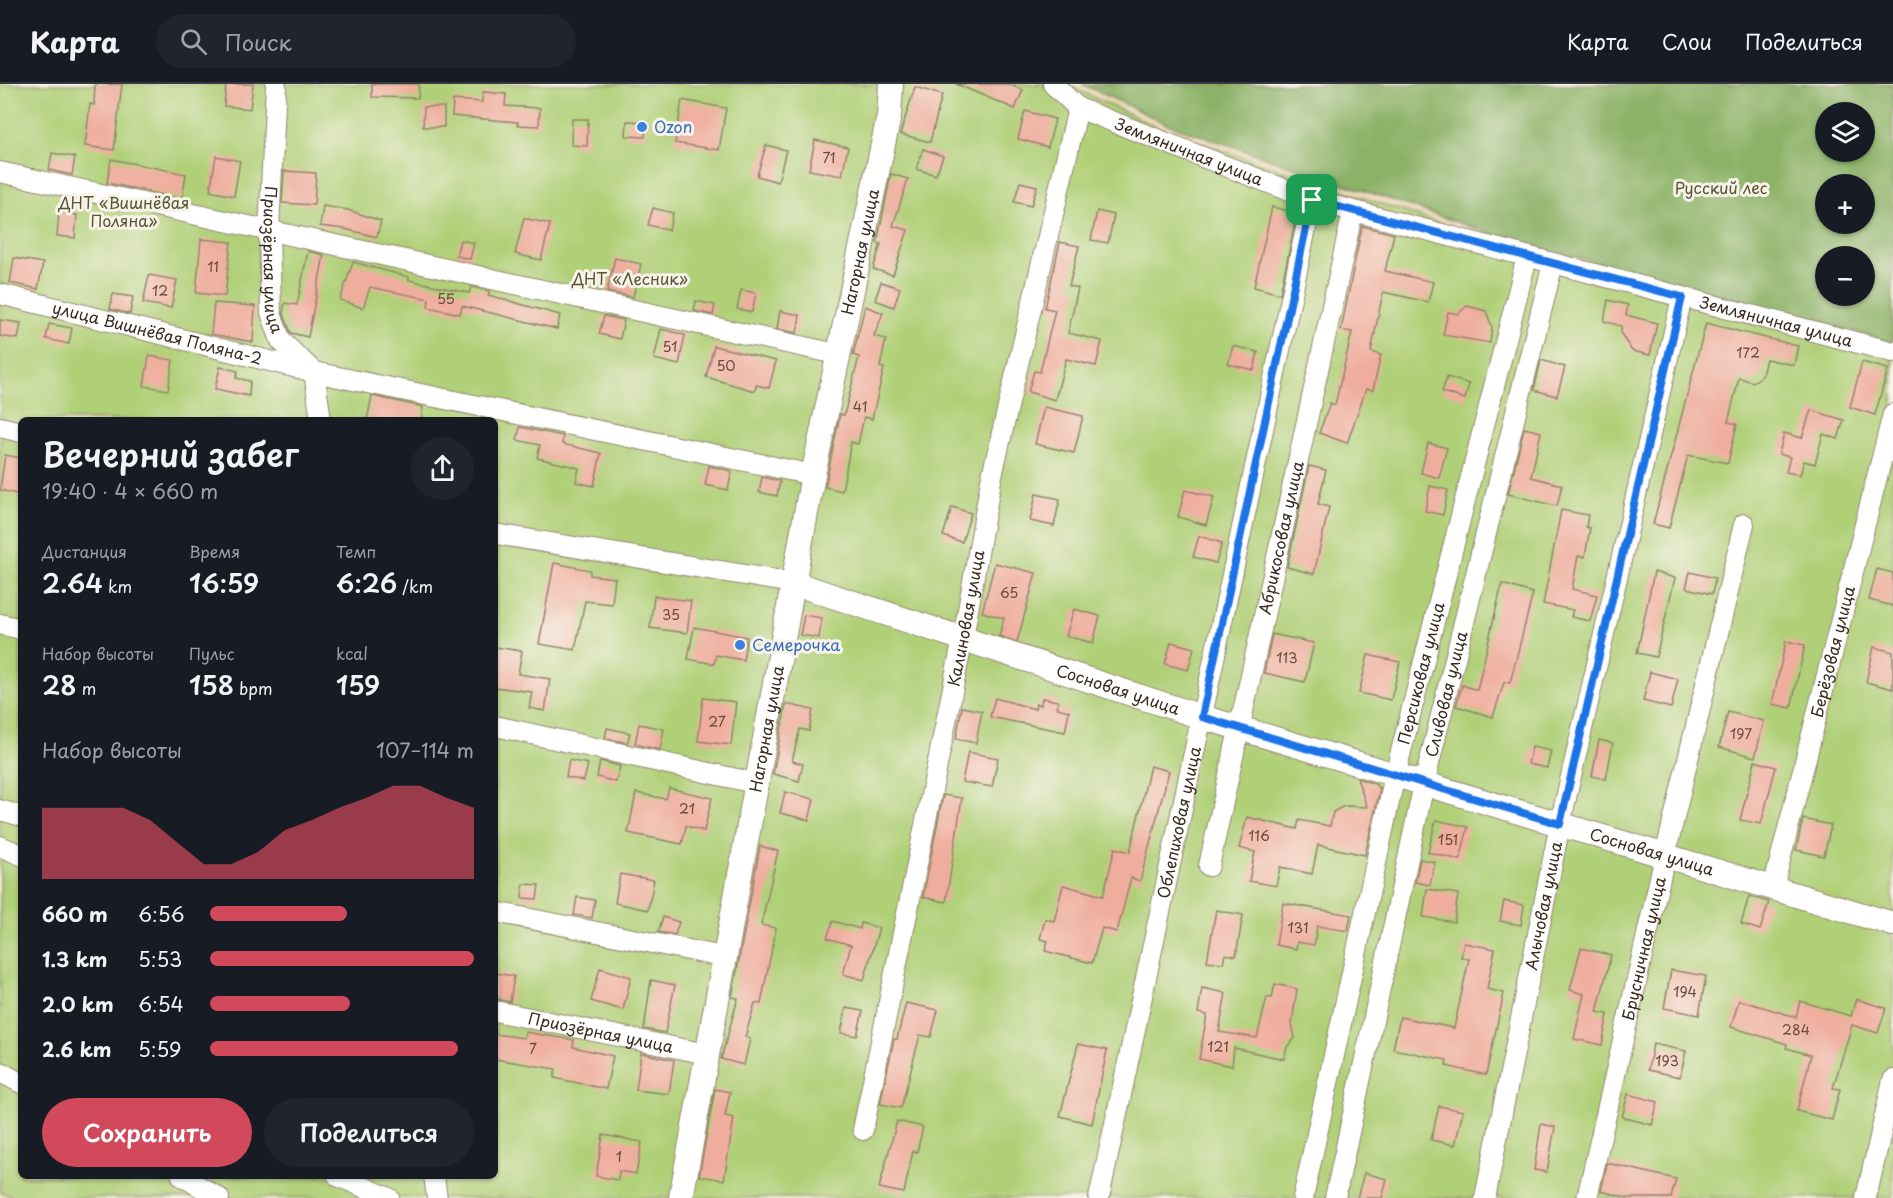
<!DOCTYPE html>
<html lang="ru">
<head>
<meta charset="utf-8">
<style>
	:root { --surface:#171b24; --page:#20242c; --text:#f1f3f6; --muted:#9ea1a6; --line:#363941; --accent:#d1495b }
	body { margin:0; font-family:"Playpen Sans",sans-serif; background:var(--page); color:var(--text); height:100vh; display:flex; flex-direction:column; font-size:22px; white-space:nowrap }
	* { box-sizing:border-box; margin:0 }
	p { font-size:20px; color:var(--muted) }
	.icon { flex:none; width:33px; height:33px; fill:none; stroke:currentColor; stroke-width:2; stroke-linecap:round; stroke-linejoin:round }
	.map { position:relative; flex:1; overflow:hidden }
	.side { position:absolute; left:18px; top:333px; width:480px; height:762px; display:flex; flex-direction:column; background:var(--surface); border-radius:9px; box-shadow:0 2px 4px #0004 }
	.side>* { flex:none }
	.fabs { position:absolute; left:1815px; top:18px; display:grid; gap:12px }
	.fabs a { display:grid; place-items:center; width:60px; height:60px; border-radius:50%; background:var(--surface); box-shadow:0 2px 4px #0004; font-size:30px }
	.pin { position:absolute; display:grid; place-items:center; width:51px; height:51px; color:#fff; margin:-26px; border-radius:12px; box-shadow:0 3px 9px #0006 }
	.round { display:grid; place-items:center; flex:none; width:63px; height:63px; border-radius:32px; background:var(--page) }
	.head { display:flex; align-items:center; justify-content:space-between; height:102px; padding:0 24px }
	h1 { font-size:33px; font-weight:600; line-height:45px }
	.stats { display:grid; grid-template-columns:repeat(3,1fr); gap:9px; height:102px; padding:6px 24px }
	.stats div { display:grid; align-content:center }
	.stats b { font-size:26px; font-weight:600 }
	.stats small { font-size:16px; font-weight:400 }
	.stats p { font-size:16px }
	.chart { height:168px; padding:12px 24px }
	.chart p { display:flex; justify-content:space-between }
	.chart svg { width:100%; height:108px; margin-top:6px; fill:var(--accent); opacity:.7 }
	.button { display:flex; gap:12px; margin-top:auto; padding:12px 24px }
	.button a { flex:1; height:69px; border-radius:36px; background:var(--accent); color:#fff; font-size:24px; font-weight:600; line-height:69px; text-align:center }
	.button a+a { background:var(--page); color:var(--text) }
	ul { padding:0 24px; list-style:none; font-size:20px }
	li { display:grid; grid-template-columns:96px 72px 1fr; align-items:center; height:45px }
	li i { height:15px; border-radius:8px; background:var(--accent) }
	header { display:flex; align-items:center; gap:36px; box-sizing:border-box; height:84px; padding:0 30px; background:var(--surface); border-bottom:2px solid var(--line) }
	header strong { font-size:28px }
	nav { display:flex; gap:33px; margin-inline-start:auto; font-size:21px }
	.search { width:420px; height:54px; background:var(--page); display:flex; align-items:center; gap:15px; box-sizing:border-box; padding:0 21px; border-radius:33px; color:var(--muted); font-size:22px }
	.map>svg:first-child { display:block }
</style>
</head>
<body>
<header>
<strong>Карта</strong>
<div class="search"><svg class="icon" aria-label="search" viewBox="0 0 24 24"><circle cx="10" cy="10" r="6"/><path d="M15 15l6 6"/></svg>Поиск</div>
<nav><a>Карта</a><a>Слои</a><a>Поделиться</a></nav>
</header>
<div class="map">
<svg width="1893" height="1114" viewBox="0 0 1893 1114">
	<rect width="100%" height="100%" fill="#f7f3e8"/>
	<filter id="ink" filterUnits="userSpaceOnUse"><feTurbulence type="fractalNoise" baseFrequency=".0167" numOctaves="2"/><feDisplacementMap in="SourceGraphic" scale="12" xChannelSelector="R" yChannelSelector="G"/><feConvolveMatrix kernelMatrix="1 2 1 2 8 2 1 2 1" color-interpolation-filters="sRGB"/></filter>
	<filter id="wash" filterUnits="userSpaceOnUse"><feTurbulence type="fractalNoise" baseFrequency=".008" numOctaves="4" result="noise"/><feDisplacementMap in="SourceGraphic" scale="24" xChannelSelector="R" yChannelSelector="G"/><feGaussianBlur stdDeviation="1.35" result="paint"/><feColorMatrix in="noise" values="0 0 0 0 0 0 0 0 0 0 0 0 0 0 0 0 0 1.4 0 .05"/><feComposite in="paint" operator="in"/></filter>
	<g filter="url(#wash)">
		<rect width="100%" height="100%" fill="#edddba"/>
		<path fill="#b0d078" stroke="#767d4b" stroke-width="1.5" fill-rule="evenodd" d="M0 0H1065L1168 48 1507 162 1893 262V1114H18L0 1108ZM21 336H495V1092H21Z"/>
		<path fill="#8cb268" stroke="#646e43" stroke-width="1.5" fill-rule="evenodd" d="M1082 0H1893V258L1504 154 1167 40ZM1826 28H1864V68H1826ZM1826 100H1864V140H1826ZM1826 172H1864V212H1826Z"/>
		<g id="blocks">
			<g fill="#efad9d">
				<polygon points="95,0 122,0 114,66 85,62 90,20 94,21"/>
				<polygon points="226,0 253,0 250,25 224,22"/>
				<polygon points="372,0 419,0 418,14 372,13"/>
				<polygon points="956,0 1008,0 1023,6 1015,25"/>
				<polygon points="915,3 942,11 930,58 900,50"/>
				<polygon points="483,8 506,10 505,22 540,24 539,42 517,41 518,38 452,32 453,16 482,18"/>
				<polygon points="682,16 726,24 719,66 675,59"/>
				<polygon points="424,23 444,23 444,43 423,43"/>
				<polygon points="1025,27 1055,35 1048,63 1018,55"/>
				<polygon points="572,35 588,35 587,62 571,61"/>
				<polygon points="627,37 646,38 645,53 626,52"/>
				<polygon points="815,56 848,63 842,92 809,86"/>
				<polygon points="766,61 786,66 778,98 757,92"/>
				<polygon points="923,65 943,72 936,91 916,85"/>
				<polygon points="52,69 75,73 72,91 49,86"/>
				<polygon points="216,72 240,77 234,112 210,107"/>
				<polygon points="111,75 186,90 182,115 107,99"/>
				<polygon points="284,87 316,89 314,121 282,119"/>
				<polygon points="891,90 908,95 893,142 908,146 893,191 873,185 881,160 877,159"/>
				<polygon points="1020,98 1037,102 1031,122 1014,118"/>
				<polygon points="323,122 348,126 381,137 377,153 345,145 320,142"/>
				<polygon points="1272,123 1297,129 1280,210 1254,203"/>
				<polygon points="653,124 673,129 669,146 648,141"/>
				<polygon points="1097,127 1114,131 1108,159 1091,156"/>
				<polygon points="59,128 77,131 75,154 57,152"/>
				<polygon points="524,134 550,140 541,176 515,170"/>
				<polygon points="1362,142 1394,150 1385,187 1433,198 1428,218 1383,208 1371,268 1381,271 1373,306 1366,305 1347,359 1319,349 1330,319 1335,321 1352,248 1341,246"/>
				<polygon points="201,155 231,158 225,212 196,209"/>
				<polygon points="460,156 474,159 470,175 456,172"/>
				<polygon points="1060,158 1079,162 1069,202 1078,204 1068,249 1102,257 1096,282 1066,275 1055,316 1028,308 1034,287 1040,288 1055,226 1045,224"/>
				<polygon points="308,167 324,171 308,253 291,249 283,228 285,219 297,221"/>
				<polygon points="14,174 43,179 38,205 10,199"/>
				<polygon points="615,174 641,180 633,213 607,208"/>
				<polygon points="353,178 409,193 409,196 469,209 471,203 490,207 488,211 560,231 557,245 462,222 460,230 428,223 429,215 370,203 363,224 340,216"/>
				<polygon points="149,191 177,196 171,224 143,219"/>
				<polygon points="881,198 900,204 894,223 875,216"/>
				<polygon points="741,206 756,209 752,228 737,225"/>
				<polygon points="113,210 133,213 130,230 110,225"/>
				<polygon points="1608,216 1628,221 1626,231 1657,239 1650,271 1632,267 1621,250 1621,242 1604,237"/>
				<polygon points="696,217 715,221 713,231 694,227"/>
				<polygon points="214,219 255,222 253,258 211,250"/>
				<polygon points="865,222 883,229 874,252 886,255 880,283 884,284 872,335 864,333 858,360 851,358 842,407 825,403 840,330 844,331 859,273 853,271"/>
				<polygon points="1467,222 1486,227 1492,243 1490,259 1443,251 1448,228 1458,230"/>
				<polygon points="780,227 800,231 797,249 777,245"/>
				<polygon points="604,232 624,236 620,255 599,250"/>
				<polygon points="0,236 21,239 18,255 0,252"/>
				<polygon points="1706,239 1798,262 1794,281 1766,275 1762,292 1753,298 1739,294 1728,338 1737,340 1728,379 1688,371 1669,444 1653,440"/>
				<polygon points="49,240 72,244 69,260 46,255"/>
				<polygon points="661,245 685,251 679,281 654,275"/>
				<polygon points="714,262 776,277 769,304 756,301 755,307 706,293"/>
				<polygon points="1233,262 1258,268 1254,286 1228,280"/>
				<polygon points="149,272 173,276 168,306 144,302"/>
				<polygon points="1541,276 1565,283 1557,312 1534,306"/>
				<polygon points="1862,278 1888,285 1875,331 1850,323"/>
				<polygon points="220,283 238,287 236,294 250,297 249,312 215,305"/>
				<polygon points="1447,293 1469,300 1465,315 1442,308"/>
				<polygon points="372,312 423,323 421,336 367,336"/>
				<polygon points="1044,323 1083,332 1074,369 1035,360"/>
				<polygon points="1811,326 1844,336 1838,355 1823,350 1815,380 1804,377 1800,391 1786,388 1790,373 1779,370 1784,349 1802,354"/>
				<polygon points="520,343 563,352 562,360 601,369 594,402 576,398 579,384 537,374 540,361 517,356"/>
				<polygon points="1524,344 1541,348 1531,393 1562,401 1557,422 1508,410"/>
				<polygon points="1428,359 1447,364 1439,394 1421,389"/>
				<polygon points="5,371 21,374 21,411 0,406"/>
				<polygon points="709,382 732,387 728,406 705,401"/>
				<polygon points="1309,382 1326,386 1318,420 1329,423 1314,490 1287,483"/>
				<polygon points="762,393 780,397 777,412 759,408"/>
				<polygon points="1430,402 1448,406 1443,431 1425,427"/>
				<polygon points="1185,406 1214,413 1206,441 1178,433"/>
				<polygon points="1036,410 1060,415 1054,442 1030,437"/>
				<polygon points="952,423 971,429 962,458 943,452"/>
				<polygon points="1561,426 1588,431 1586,443 1590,444 1585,473 1578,472 1572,505 1597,511 1590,537 1571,533 1573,526 1543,520"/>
				<polygon points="1199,452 1222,459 1216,479 1193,473"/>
				<polygon points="554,479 590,486 590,491 615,494 612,520 585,517 575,566 539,560"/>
				<polygon points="995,479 1036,489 1017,558 999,552 1004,534 982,528"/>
				<polygon points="1877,485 1893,489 1893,522 1869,516"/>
				<polygon points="1654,488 1675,494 1656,573 1637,569"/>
				<polygon points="1690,488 1715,494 1712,510 1686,504"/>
				<polygon points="1502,500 1533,509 1510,599 1504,598 1493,633 1456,622 1462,601 1477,606"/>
				<polygon points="654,512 691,517 687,549 650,544"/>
				<polygon points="1074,525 1100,532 1093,559 1066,552"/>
				<polygon points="804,531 822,534 819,554 800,551"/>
				<polygon points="694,543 747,553 743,576 716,571 714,580 688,575"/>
				<polygon points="1272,550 1314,559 1305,598 1264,589"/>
				<polygon points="1786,557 1805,561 1791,624 1772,620"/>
				<polygon points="1171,558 1194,564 1188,586 1165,580"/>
				<polygon points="495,563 522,567 518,590 550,595 545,627 529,624 532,608 495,603"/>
				<polygon points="1874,563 1893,568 1893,605 1866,598"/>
				<polygon points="1368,571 1400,578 1391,616 1359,609"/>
				<polygon points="1650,588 1678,595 1671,624 1643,617"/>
				<polygon points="703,614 736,618 731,661 698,657"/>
				<polygon points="995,614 1035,625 1036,620 1041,621 1042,614 1058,617 1057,624 1069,627 1065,648 990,633"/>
				<polygon points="786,620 813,626 809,647 800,645 792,677 803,680 799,697 773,690"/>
				<polygon points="962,623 982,627 976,659 956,655"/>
				<polygon points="1728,628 1764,637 1755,673 1719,663"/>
				<polygon points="639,640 664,645 660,666 635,660"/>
				<polygon points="607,644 630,649 627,659 605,654"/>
				<polygon points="1599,656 1613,659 1606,695 1592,692"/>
				<polygon points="1532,663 1551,667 1547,684 1528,680"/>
				<polygon points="968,668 998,674 992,703 962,698"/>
				<polygon points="569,676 588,680 584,697 566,693"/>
				<polygon points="600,677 620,682 616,698 597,693"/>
				<polygon points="1755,677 1776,683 1761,740 1740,736"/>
				<polygon points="1150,682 1169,687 1140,797 1131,794 1117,848 1102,844 1092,879 1045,867 1048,857 1040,855 1045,835 1054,837 1063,801 1103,812 1115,764 1130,768"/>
				<polygon points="1357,694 1375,700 1380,705 1365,771 1318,761 1312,790 1280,783 1276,802 1249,797 1255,768 1239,764 1247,733 1297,745 1299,736 1330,742 1333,728 1344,722 1367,723"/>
				<polygon points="669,704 712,714 704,747 686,742 682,760 628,749 636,709 666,715"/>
				<polygon points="785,708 814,715 809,736 780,729"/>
				<polygon points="943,711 962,714 946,818 923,813"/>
				<polygon points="1803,735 1831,741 1824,772 1796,766"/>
				<polygon points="1436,736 1468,743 1460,776 1428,768"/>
				<polygon points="760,762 778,767 761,841 776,844 761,920 755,919 745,953 750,955 744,981 721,975 738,914 732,913"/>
				<polygon points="1420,775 1435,778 1430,801 1415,798"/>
				<polygon points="620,790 654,796 648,826 615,819"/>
				<polygon points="523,800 539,801 537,815 522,814"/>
				<polygon points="1427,805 1458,810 1454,838 1423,833"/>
				<polygon points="1749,812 1769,818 1760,846 1741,840"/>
				<polygon points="577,813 595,816 592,834 574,831"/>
				<polygon points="1504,817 1524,821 1521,841 1500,837"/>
				<polygon points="1283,819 1351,831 1348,847 1317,842 1314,861 1297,858 1296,865 1276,861"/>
				<polygon points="1216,826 1243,831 1236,872 1225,870 1223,879 1207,877"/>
				<polygon points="663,833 679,838 675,851 658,848"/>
				<polygon points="833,837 860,845 861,839 879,844 864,896 843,890 851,861 827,854"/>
				<polygon points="1464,859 1495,865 1487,905 1504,909 1486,991 1446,982 1447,976 1393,965 1400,933 1454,944 1469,875 1461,873"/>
				<polygon points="1581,864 1611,871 1597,928 1608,930 1602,961 1574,955 1584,910 1570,906"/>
				<polygon points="600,884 631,893 623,926 591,917"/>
				<polygon points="1671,886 1706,892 1699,931 1664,924"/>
				<polygon points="495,889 514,892 510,918 495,915"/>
				<polygon points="651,896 675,901 665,949 644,945"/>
				<polygon points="1275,900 1297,905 1292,940 1295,954 1287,963 1284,975 1234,964 1232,982 1199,975 1207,931 1198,929 1202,904 1226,909 1219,948 1257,954 1267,913 1272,914"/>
				<polygon points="1856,915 1886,924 1878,949 1852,941 1833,1004 1840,1005 1832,1036 1797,1027 1811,971 1786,964 1787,960 1731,943 1739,916 1796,933 1800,917 1851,932"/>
				<polygon points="906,919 938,926 931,953 920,951 901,1024 880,1020 894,955 897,955"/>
				<polygon points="846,924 863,927 857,952 841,949"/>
				<polygon points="525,948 574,956 573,963 613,972 606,1005 554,994 556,985 495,975 495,950 524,954"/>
				<polygon points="1078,960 1107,966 1092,1040 1060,1032"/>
				<polygon points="1653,960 1686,967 1680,993 1648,986"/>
				<polygon points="641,969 674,976 669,1010 636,1006"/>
				<polygon points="715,1005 730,1008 725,1032 734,1034 724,1096 699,1092"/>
				<polygon points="1628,1010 1658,1018 1652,1041 1622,1033"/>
				<polygon points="1439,1022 1463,1027 1455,1061 1431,1056"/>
				<polygon points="897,1037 923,1043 917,1068 913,1067 904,1109 879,1104"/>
				<polygon points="1541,1040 1555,1043 1547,1088 1534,1086"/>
				<polygon points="603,1051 642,1058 636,1090 619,1087 618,1096 596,1092"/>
				<polygon points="1607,1079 1676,1095 1671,1114 1628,1114 1601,1107"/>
				<polygon points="1364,1089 1387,1095 1382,1114 1357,1114"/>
			</g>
		</g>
	</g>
	<g filter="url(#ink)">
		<use href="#blocks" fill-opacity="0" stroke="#94846c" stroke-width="1.5"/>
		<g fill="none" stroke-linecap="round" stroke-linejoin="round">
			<defs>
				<g id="minor">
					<path id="s1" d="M276 0 269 147 271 229 281 257 314 288 321 336"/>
					<path id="s2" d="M1053 0 1078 24 1312 116 1893 268"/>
					<polyline points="0,88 837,270"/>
					<path id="s3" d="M0 210 314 288 813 391"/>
					<polyline points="0,343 21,348"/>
					<polyline points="495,450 793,499"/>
					<polyline points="0,540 21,545"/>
					<polyline points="495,642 755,699"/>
					<polyline points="0,726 21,732"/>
					<polyline points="0,762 21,771"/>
					<path id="s4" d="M1209 782 1353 127"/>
					<path id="s5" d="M1773 804 1893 330"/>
					<polyline points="495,828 724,873"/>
					<path id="s6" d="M495 927 707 970"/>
					<polyline points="0,988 21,999"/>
					<path id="s7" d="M863 1046 963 554 991 396 1078 24"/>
					<polyline points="182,1092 219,1114"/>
					<polyline points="338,1092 389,1114"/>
					<polyline points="434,1092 437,1114"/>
					<path id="s8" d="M1099 1114 1312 116"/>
					<path id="s9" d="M1303 1114 1395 691 1527 173"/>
					<path id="s10" d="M1335 1114 1424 700 1553 179"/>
					<path id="s11" d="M1485 1114 1560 740 1682 213"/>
					<path id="s12" d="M1587 1114 1665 772 1744 440"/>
					<polyline points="1866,1114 1893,996"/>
				</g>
				<g id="tertiary">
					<path id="s13" d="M793 499 1202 633 1893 840"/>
					<path id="s14" d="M681 1114 813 391 889 32 891 0"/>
				</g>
			</defs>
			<use href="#minor" stroke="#94846c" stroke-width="22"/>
			<use href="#tertiary" stroke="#94846c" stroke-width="26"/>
			<use href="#minor" stroke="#fff" stroke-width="20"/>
			<use href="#tertiary" stroke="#fff" stroke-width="24"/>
		</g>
	</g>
	<g fill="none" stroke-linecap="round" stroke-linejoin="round" filter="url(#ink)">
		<defs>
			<polygon id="route" points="1312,116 1682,213 1560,740 1202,633"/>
		</defs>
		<use href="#route" stroke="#fff" stroke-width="12"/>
		<use href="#route" stroke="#1a73e8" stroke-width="8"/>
	</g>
	<g fill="#3f7fe0" stroke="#f7f3e8" stroke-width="2">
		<circle cx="642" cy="43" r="6"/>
		<circle cx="740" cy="561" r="6"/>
	</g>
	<g text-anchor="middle" stroke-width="6" stroke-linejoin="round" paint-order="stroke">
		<g font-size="14" fill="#684b3e">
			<text x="829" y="79">71</text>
			<text x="213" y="188">11</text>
			<text x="160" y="212">12</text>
			<text x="446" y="220">55</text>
			<text x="670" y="268">51</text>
			<text x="1748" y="274">172</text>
			<text x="726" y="287">50</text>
			<text x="860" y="328">41</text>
			<text x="1009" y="514">65</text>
			<text x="671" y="536">35</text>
			<text x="1287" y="579">113</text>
			<text x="717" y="643">27</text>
			<text x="1741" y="655">197</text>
			<text x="687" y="730">21</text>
			<text x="1259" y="757">116</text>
			<text x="1448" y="761">151</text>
			<text x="1298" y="849">131</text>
			<text x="1685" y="913">194</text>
			<text x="1796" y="951">284</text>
			<text x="1218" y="968">121</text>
			<text x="533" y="970">7</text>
			<text x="1667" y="982">193</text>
			<text x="619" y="1078">1</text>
		</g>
		<g font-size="16" fill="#366cbe" stroke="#f7f3e8" text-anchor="start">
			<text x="654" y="49">Ozon</text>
			<text x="752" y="567">Семерочка</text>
		</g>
		<g font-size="16" fill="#3b2a1e" stroke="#f7f3e8">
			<text dy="6" stroke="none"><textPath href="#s2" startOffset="154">Земляничная улица</textPath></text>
			<text dy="6" stroke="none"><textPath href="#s14" startOffset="963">Нагорная улица</textPath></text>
			<text dy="6" stroke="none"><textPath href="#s1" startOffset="176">Приозёрная улица</textPath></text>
			<text dy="6" stroke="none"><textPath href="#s2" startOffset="766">Земляничная улица</textPath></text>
			<text dy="6" stroke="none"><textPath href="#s3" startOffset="162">улица Вишнёвая Поляна-2</textPath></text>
			<text dy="6" stroke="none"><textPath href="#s4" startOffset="336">Абрикосовая улица</textPath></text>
			<text dy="6" stroke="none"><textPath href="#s7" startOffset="522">Калиновая улица</textPath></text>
			<text dy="6" stroke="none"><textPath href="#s5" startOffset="244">Берёзовая улица</textPath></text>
			<text dy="6" stroke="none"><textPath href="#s9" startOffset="538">Персиковая улица</textPath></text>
			<text dy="6" stroke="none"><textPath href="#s13" startOffset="342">Сосновая улица</textPath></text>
			<text dy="6" stroke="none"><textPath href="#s10" startOffset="516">Сливовая улица</textPath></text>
			<text dy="6" stroke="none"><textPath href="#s14" startOffset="477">Нагорная улица</textPath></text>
			<text dy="6" stroke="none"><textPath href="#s8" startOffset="384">Облепиховая улица</textPath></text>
			<text dy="6" stroke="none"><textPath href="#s13" startOffset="900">Сосновая улица</textPath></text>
			<text dy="6" stroke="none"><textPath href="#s11" startOffset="298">Алычовая улица</textPath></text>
			<text dy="6" stroke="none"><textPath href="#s12" startOffset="256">Брусничная улица</textPath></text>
			<text dy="6" stroke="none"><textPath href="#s6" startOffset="108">Приозёрная улица</textPath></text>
		</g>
		<g font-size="16" fill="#585434" stroke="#f7f3e8">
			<text x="1721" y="110">Русский лес</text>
			<text x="124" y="125">ДНТ «Вишнёвая<tspan x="124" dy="18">Поляна»</tspan></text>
			<text x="630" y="201">ДНТ «Лесник»</text>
		</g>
	</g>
</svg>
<div class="fabs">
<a><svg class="icon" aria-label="layers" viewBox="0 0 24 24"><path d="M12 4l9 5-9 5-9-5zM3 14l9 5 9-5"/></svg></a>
<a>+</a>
<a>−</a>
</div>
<div class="pin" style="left:1312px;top:116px;background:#1e9e55"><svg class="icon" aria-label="arrive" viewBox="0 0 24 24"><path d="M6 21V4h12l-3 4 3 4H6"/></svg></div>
<section class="side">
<div class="head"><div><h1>Вечерний забег</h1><p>19:40 · 4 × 660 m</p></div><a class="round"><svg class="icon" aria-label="share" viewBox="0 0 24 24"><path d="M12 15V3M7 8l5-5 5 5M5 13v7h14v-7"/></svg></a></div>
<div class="stats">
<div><p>Дистанция</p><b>2.64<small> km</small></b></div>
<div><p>Время</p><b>16:59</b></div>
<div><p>Темп</p><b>6:26<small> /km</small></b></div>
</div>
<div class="stats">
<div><p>Набор высоты</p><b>28<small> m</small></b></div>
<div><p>Пульс</p><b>158<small> bpm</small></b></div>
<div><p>kcal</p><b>159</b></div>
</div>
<div class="chart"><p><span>Набор высоты</span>107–114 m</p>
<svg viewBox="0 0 160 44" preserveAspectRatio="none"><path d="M0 44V15L10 15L20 15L30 15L40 20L50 29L60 38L70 38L80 33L90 24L100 20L110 15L120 11L130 6L140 6L150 11L160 15V44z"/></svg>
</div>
<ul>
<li><b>660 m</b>6:56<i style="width:52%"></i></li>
<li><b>1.3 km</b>5:53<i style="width:100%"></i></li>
<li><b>2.0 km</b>6:54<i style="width:53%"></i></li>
<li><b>2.6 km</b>5:59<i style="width:94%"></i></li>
</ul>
<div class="button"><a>Сохранить</a><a>Поделиться</a></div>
</section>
</div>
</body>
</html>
